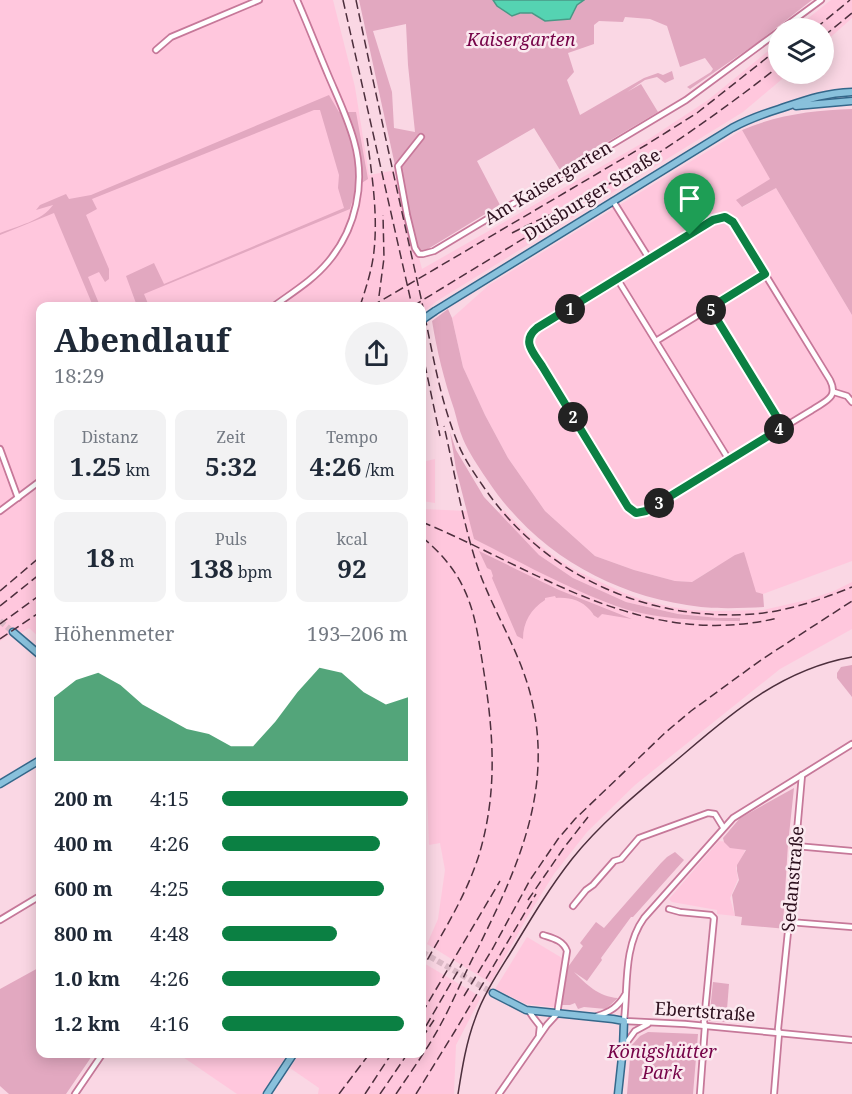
<!DOCTYPE html>
<html lang="de">
<head>
<meta charset="utf-8">
<style>
	:root { --surface:#fff; --page:#f2f2f3; --text:#1f2937; --muted:#747a83; --accent:#0b8043 }
	body { margin:0; font-family:"Noto Serif",serif; background:var(--page); color:var(--text); height:100vh; display:flex; flex-direction:column; font-size:22px; white-space:nowrap }
	* { box-sizing:border-box; margin:0 }
	p { font-size:20px; color:var(--muted) }
	.icon { flex:none; width:33px; height:33px; fill:none; stroke:currentColor; stroke-width:2; stroke-linecap:round; stroke-linejoin:round }
	.map { position:relative; flex:1; overflow:hidden }
	.panel { position:absolute; left:36px; top:302px; width:390px; height:756px; display:flex; flex-direction:column; background:var(--surface); border-radius:12px; box-shadow:0 3px 15px #0003 }
	.panel>* { flex:none }
	.controls { position:absolute; left:768px; top:18px; display:grid; gap:12px }
	.controls a { display:grid; place-items:center; width:66px; height:66px; border-radius:50%; background:var(--surface); box-shadow:0 3px 15px #0003; font-size:30px }
	.pin { position:absolute; display:grid; place-items:center; width:51px; height:51px; color:#fff; margin:-62px -26px; border-radius:50% 50% 50% 0; rotate:-45deg; box-shadow:0 0 6px #0007 }
	.pin .icon { rotate:45deg }
	.km { position:absolute; width:30px; height:30px; margin:-15px; border-radius:50%; background:#222; color:#fff; font-size:16px; line-height:30px; text-align:center }
	.round { display:grid; place-items:center; flex:none; width:63px; height:63px; border-radius:32px; background:var(--page) }
	.head { display:flex; align-items:center; justify-content:space-between; height:102px; padding:0 18px }
	h1 { font-size:33px; font-weight:700; line-height:45px }
	.stats { display:grid; grid-template-columns:repeat(3,1fr); gap:9px; height:102px; padding:6px 18px }
	.stats div { display:grid; align-content:center; border-radius:12px; background:var(--page); text-align:center }
	.stats b { font-size:26px; font-weight:700 }
	.stats small { font-size:16px; font-weight:400 }
	.stats p { font-size:16px }
	.chart { height:168px; padding:12px 18px }
	.chart p { display:flex; justify-content:space-between }
	.chart svg { width:100%; height:108px; margin-top:6px; fill:var(--accent); opacity:.7 }
	ul { padding:0 18px; list-style:none; font-size:20px }
	li { display:grid; grid-template-columns:96px 72px 1fr; align-items:center; height:45px }
	li i { height:15px; border-radius:8px; background:var(--accent) }
	.map>svg:first-child { display:block }
</style>
</head>
<body>
<div class="map">
<svg width="852" height="1094" viewBox="0 0 852 1094">
	<rect width="100%" height="100%" fill="#fad7e4"/>
	<g fill="#ffc7dd">
		<polygon points="0,0 333,0 355,87 369,175 396,170 422,269 646,141 708,100 778,43 778,74 788,74 743,112 437,301 422,313 422,306 40,306 40,638 29,628 21,633 17,630 0,641"/>
		<polygon points="831,0 852,0 852,18 824,43 824,28 796,28"/>
		<polygon points="742,130 771,179 737,200 743,207 776,188 852,315 852,561 763,594 756,592 717,566 692,582 675,581 634,570 595,556 545,511 508,458 485,415 463,367 452,318 489,285"/>
		<polygon points="435,459 435,503 422,501 422,462"/>
		<polygon points="422,509 468,511 474,539 577,589 618,607 659,616 716,621 739,621 739,618 718,618 678,614 626,602 573,578 539,555 498,512 504,510 528,535 543,548 559,560 577,571 624,593 646,601 667,606 690,610 714,611 763,610 807,600 834,591 852,582 852,629 780,669 635,785 587,832 554,874 526,919 491,983 427,944 438,919 445,870 440,843 429,845 422,652"/>
		<polygon points="719,841 747,844 744,853 736,868 738,879 730,898 735,916 717,914 717,910 672,902 669,899"/>
		<polygon points="527,937 562,958 555,1005 553,1007 526,1004 495,989"/>
		<polygon points="422,962 481,997 456,1045 454,1094 318,1094 319,1088 290,1068 300,1053 422,1053"/>
		<polygon points="177,1053 288,1053 262,1094 237,1094"/>
	</g>
	<g fill="#e2a8c0" fill-rule="evenodd">
		<path d="M359 0H493L497 6 512 16C530 10 530 13 545 21L551 20H563L574 12 577 5 584 0H812L757 43 690 89 687 87 711 72 713 69 705 58 680 67 667 26 650 19 625 17 623 22 599 21 594 25V44L568 53 574 72 567 80 580 115 644 78 658 73 663 75 672 71 674 79 665 83 657 77 645 80 627 92 641 84 658 112 560 170 534 128 477 161 500 205 418 255 396 170ZM406 24 408 65 415 132 394 128 392 92 373 31Z"/>
		<path d="M329 95 339 112H356L368 179 357 186 350 209 144 294 149 306H137L126 276 154 263 164 284 344 208 338 188 339 175 320 110H314L92 199 97 209 86 215 109 269V279L105 282 99 272 88 277 100 306H93L54 213 0 235V233C17 226 42 221 53 205L36 210 40 205 66 194 69 199 91 195Z"/>
		<path d="M852 109V315L776 188 742 207 736 200 770 179 742 130C777 115 814 110 852 109Z"/>
		<path d="M448 309 452 318 463 367 485 415 508 458 545 511 595 556 634 570 675 581 692 582 735 555 744 552 756 592 763 594 764 607C744 608 722 609 701 607 613 597 535 553 486 478 478 466 469 453 463 439 459 430 457 419 454 409 444 380 437 351 432 321Z"/>
		<path d="M450 432 456 450 484 497 539 555 573 578 626 602 678 614 718 618H740V621C702 621 651 619 616 606 568 589 520 562 474 539L456 469Z"/>
		<path d="M479 551 559 590 632 619 602 614 598 618C589 612 597 618 590 610 581 600 569 597 556 598L555 596 545 598V600C531 609 523 622 523 639L517 636 492 578 493 576 491 570 487 568Z"/>
		<polygon points="852,665 852,697 837,678 837,673 841,667"/>
		<polygon points="794,788 788,844 783,924 787,929 741,925 742,917 735,916 732,895 739,880 737,871 737,865 746,850 730,848 724,842 723,838 740,818"/>
		<path d="M675 852 684 860 633 917H631L601 958 602 960 587 981 574 972C586 984 599 997 618 998L606 1009 584 1007 578 1009 575 1003 570 1005H562L568 967 583 946 580 943 596 922 604 928 661 863 667 857Z"/>
		<polygon points="40,967 40,1053 94,1053 66,1094 9,1094 0,1086 0,989"/>
		<polygon points="713,982 729,984 726,1022 709,1021"/>
		<polygon points="648,1032 698,1034 693,1094 627,1094 631,1046 640,1036"/>
	</g>
	<polygon fill="#55d3b2" stroke="#499886" stroke-width="1.5" points="493,0 584,0 577,5 570,19 545,21 532,13 520,13 512,16 497,6"/>
	<g fill="none" stroke-linecap="round" stroke-linejoin="round">
		<g stroke="#dbb9c6" stroke-width="6" stroke-dasharray="6 3" stroke-linecap="butt">
			<polyline points="0,621 13,632"/>
			<polyline points="422,952 493,993"/>
		</g>
		<defs>
			<g id="minor">
				<polyline points="783,28 821,0"/>
				<polyline points="156,50 171,37 259,0"/>
				<polyline points="421,137 398,166 407,215 415,248 419,254 423,254 434,251 686,100 778,32"/>
				<polyline points="613,201 650,260"/>
				<path d="M725 217 733 222 830 380C839 398 825 401 812 410L646 511 636 513 628 507 542 366C534 353 521 341 537 329L713 221Z"/>
				<polyline points="618,280 729,460"/>
				<path d="M274 306C293 292 313 280 328 262 356 229 366 183 354 141 348 119 338 98 329 77 318 51 308 25 297 0"/>
				<polyline points="710,308 783,427"/>
				<polyline points="656,341 765,274"/>
				<polyline points="834,392 847,396 852,402"/>
				<polyline points="0,449 18,498"/>
				<polyline points="0,511 40,481"/>
				<path d="M852 744 733 818 644 918C623 947 628 987 624 1021L685 1024 852 1040"/>
				<polyline points="422,830 422,845"/>
				<polyline points="796,846 852,851"/>
				<polyline points="573,906 586,890 593,885 614,861 621,859 639,838 708,813 715,814 723,827"/>
				<polyline points="669,909 680,912 711,915 714,918 704,1022 705,1026 700,1094"/>
				<polyline points="0,920 40,896"/>
				<polyline points="789,922 852,927"/>
				<polyline points="529,1011 533,1017 540,1026 539,1035"/>
				<path d="M597 1016C610 1012 618 1007 625 995"/>
				<polyline points="624,1046 635,1031 648,1024"/>
				<polyline points="75,1094 103,1053"/>
				<path d="M499 1094 547 1025 557 1014 567 951C563 940 552 938 543 935"/>
				<polyline points="774,1094 779,1033 778,1029 789,922 802,775"/>
			</g>
			<g id="major">
				<polyline points="796,106 852,101"/>
				<path d="M435 311 732 128C747 120 763 114 779 109 806 100 824 93 852 92"/>
				<polyline points="13,632 40,655"/>
				<polyline points="0,784 40,760"/>
				<polyline points="493,993 526,1010 613,1019 624,1021 623,1048 618,1094"/>
				<polyline points="267,1094 294,1053"/>
			</g>
		</defs>
		<use href="#minor" stroke="#c67899" stroke-width="8"/>
		<use href="#major" stroke="#35688b" stroke-width="9"/>
		<use href="#minor" stroke="#fff" stroke-width="4.5"/>
		<use href="#major" stroke="#89c1dc" stroke-width="6"/>
		<path stroke="#4d2f3d" stroke-width="1.5" d="M458 1094C462 1069 466 1043 475 1019 484 993 500 970 514 947 532 917 550 887 572 859 604 819 645 787 685 753 735 710 784 669 852 657"/>
		<g stroke="#4d2f3d" stroke-width="1.5" stroke-dasharray="9 4.5" stroke-linecap="butt">
			<polyline points="343,0 412,306"/>
			<path d="M356 0C377 100 399 199 421 298 432 348 439 399 459 446 465 460 474 473 483 486 543 575 647 622 754 614 788 611 820 600 852 587"/>
			<polyline points="816,28 850,0"/>
			<polyline points="824,36 852,13"/>
			<path d="M512 233C537 220 564 209 590 195 656 157 718 114 778 67"/>
			<polyline points="379,296 384,258 383,215"/>
			<path d="M360 306C366 288 372 270 374 251 378 214 372 175 367 138"/>
			<polyline points="372,306 646,145 697,113 778,49"/>
			<polyline points="413,306 554,220"/>
			<polyline points="422,351 440,436"/>
			<path d="M422 522C540 571 643 650 778 618"/>
			<path d="M422 537C439 551 455 569 464 589 475 612 478 636 482 660 493 728 499 788 479 855 466 896 443 932 422 969"/>
			<polyline points="0,591 40,557"/>
			<polyline points="0,606 40,574"/>
			<polyline points="0,624 40,595"/>
			<polyline points="0,639 40,612"/>
			<polyline points="528,900 563,849 588,817"/>
			<polyline points="464,996 493,948 530,880 558,839 575,819 666,732 691,711 761,660 852,601"/>
			<polyline points="422,1013 500,881"/>
			<polyline points="426,1026 462,964"/>
			<polyline points="422,1038 434,1020"/>
			<polyline points="339,1094 370,1053"/>
			<polyline points="365,1094 392,1053"/>
			<polyline points="380,1094 408,1053"/>
			<path d="M396 1094C412 1070 429 1047 442 1022 455 998 465 972 478 948 517 869 553 792 532 701 522 655 495 615 479 571 463 525 455 474 444 426"/>
			<polyline points="416,1094 455,1031 536,894"/>
		</g>
		<defs>
			<polyline id="major-bridge" points="422,320 435,311"/>
		</defs>
		<use href="#major-bridge" stroke="#35688b" stroke-width="9" stroke-linecap="butt"/>
		<use href="#major-bridge" stroke="#89c1dc" stroke-width="6"/>
	</g>
	<g fill="none" stroke-linecap="round" stroke-linejoin="round">
		<defs>
			<path id="route" d="M725 217 733 222 765 274 710 308 783 427 646 511 636 513 628 507 542 366C533 352 521 341 537 328L713 220Z"/>
		</defs>
		<use href="#route" stroke="#fff" stroke-width="12"/>
		<use href="#route" stroke="#0b8043" stroke-width="8"/>
	</g>
	<g text-anchor="middle" stroke-width="5" stroke-linejoin="round" paint-order="stroke">
		<g font-size="18" font-style="italic" fill="#760348" stroke="#fbeaf0">
			<text x="521" y="46">Kaisergarten</text>
			<text x="662" y="1058">Königshütter<tspan x="662" dy="21">Park</tspan></text>
		</g>
		<g font-size="18" fill="#2d101e" stroke="#fbeaf0">
			<text transform="translate(548 183) rotate(-31)" y="6">Am Kaisergarten</text>
			<text transform="translate(592 195) rotate(-32)" y="6">Duisburger Straße</text>
			<text transform="translate(793 879) rotate(-85)" y="6">Sedanstraße</text>
			<text transform="translate(705 1012) rotate(4)" y="6">Ebertstraße</text>
		</g>
	</g>
</svg>
<div class="controls">
<a><svg class="icon" aria-label="layers" viewBox="0 0 24 24"><path d="M12 4l9 5-9 5-9-5zM3 14l9 5 9-5"/></svg></a>
</div>
<div class="pin" style="left:690px;top:235px;background:#1e9e55"><svg class="icon" aria-label="arrive" viewBox="0 0 24 24"><path d="M6 21V4h12l-3 4 3 4H6"/></svg></div>
<b class="km" style="left:570px;top:309px">1</b>
<b class="km" style="left:573px;top:417px">2</b>
<b class="km" style="left:659px;top:503px">3</b>
<b class="km" style="left:779px;top:429px">4</b>
<b class="km" style="left:711px;top:310px">5</b>
<section class="panel">
<div class="head"><div><h1>Abendlauf</h1><p>18:29</p></div><a class="round"><svg class="icon" aria-label="share" viewBox="0 0 24 24"><path d="M12 15V3M7 8l5-5 5 5M5 13v7h14v-7"/></svg></a></div>
<div class="stats">
<div><p>Distanz</p><b>1.25<small> km</small></b></div>
<div><p>Zeit</p><b>5:32</b></div>
<div><p>Tempo</p><b>4:26<small> /km</small></b></div>
</div>
<div class="stats">
<div><b>18<small> m</small></b></div>
<div><p>Puls</p><b>138<small> bpm</small></b></div>
<div><p>kcal</p><b>92</b></div>
</div>
<div class="chart"><p><span>Höhenmeter</span>193–206 m</p>
<svg viewBox="0 0 160 44" preserveAspectRatio="none"><path d="M0 44V18L10 11L20 8L30 13L40 21L50 26L60 31L70 33L80 38L90 38L100 28L110 16L120 6L130 8L140 16L150 21L160 18V44z"/></svg>
</div>
<ul>
<li><b>200 m</b>4:15<i style="width:100%"></i></li>
<li><b>400 m</b>4:26<i style="width:85%"></i></li>
<li><b>600 m</b>4:25<i style="width:87%"></i></li>
<li><b>800 m</b>4:48<i style="width:62%"></i></li>
<li><b>1.0 km</b>4:26<i style="width:85%"></i></li>
<li><b>1.2 km</b>4:16<i style="width:98%"></i></li>
</ul>
</section>
</div>
</body>
</html>
